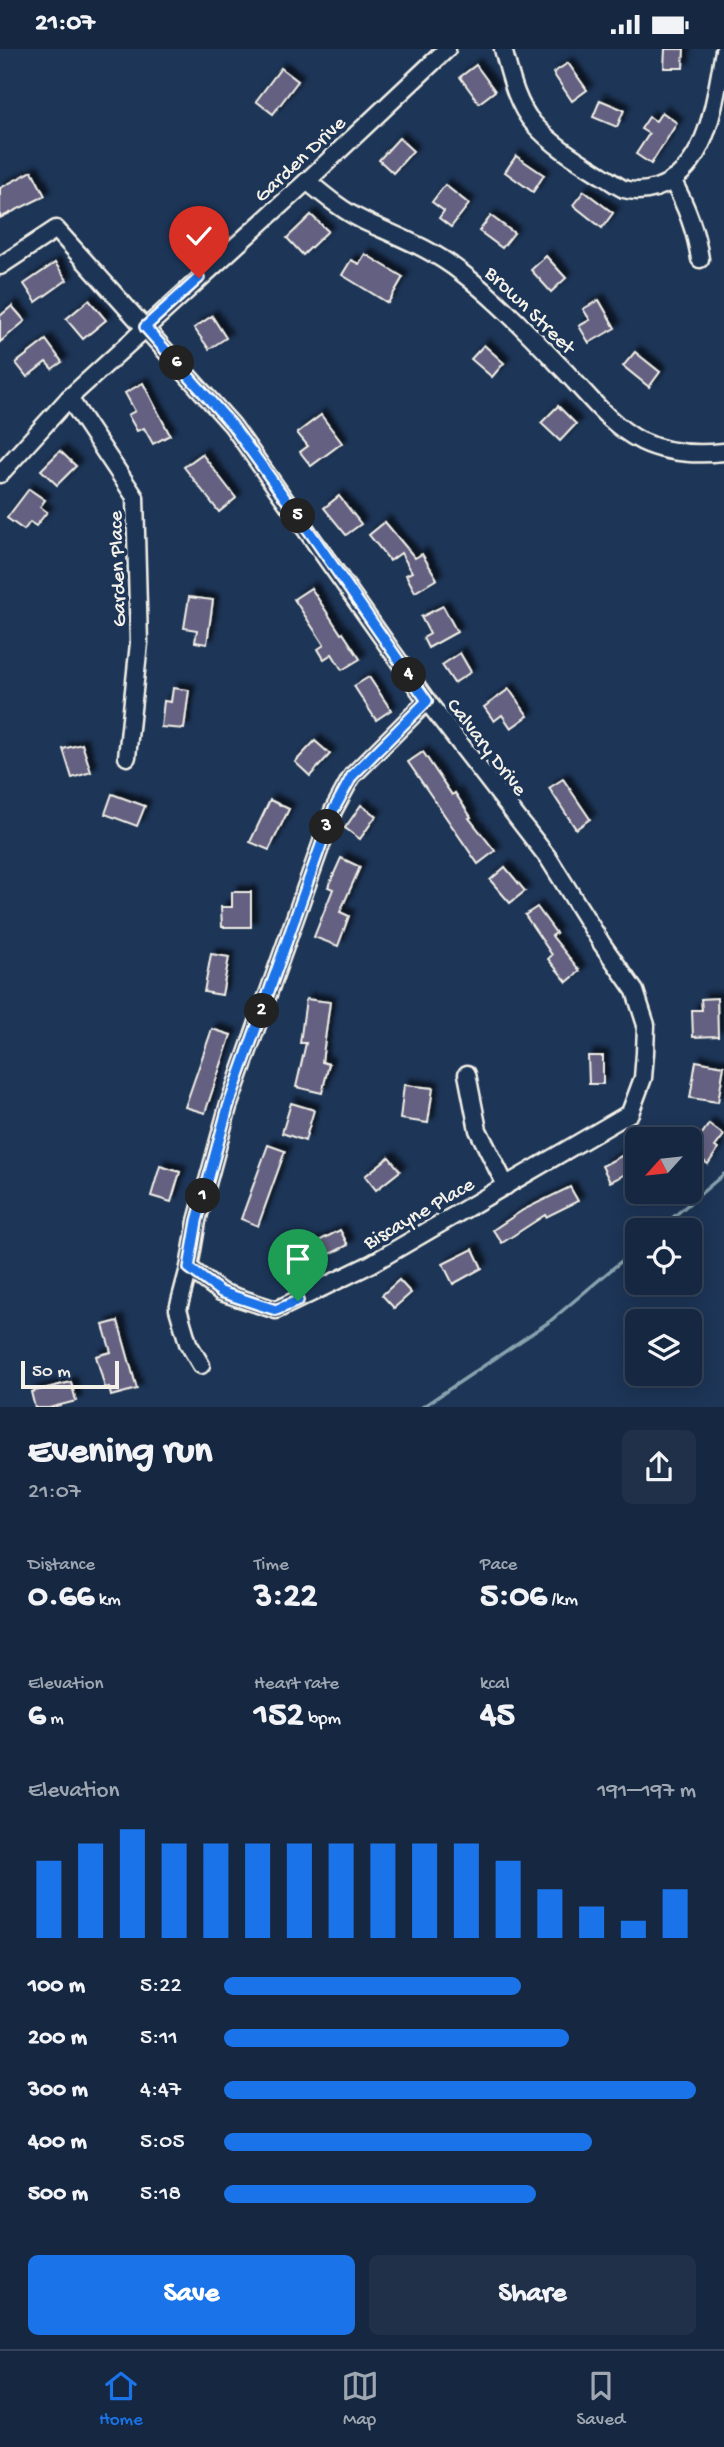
<!DOCTYPE html>
<html lang="en">
<head>
<meta charset="utf-8">
<style>
	:root { --surface:#162841; --page:#1f3048; --text:#f1f3f6; --muted:#9ea6b1; --line:#35445a; --accent:#1a73e8 }
	body { margin:0; font-family:"Gochi Hand",sans-serif; background:var(--page); color:var(--text); height:100vh; display:flex; flex-direction:column; font-size:26px; white-space:nowrap }
	* { box-sizing:border-box; margin:0 }
	p { font-size:23px; color:var(--muted) }
	.icon { flex:none; width:38px; height:38px; fill:none; stroke:currentColor; stroke-width:2; stroke-linecap:round; stroke-linejoin:round }
	.map { position:relative; height:1358px; overflow:hidden }
	.side { display:flex; flex-direction:column; background:var(--surface); flex:1 }
	.side>* { flex:none }
	.needle { width:46px; rotate:243deg }
	.fabs { position:absolute; left:625px; top:1078px; display:grid; gap:14px }
	.fabs a { display:grid; place-items:center; width:77px; height:77px; border-radius:10px; background:var(--surface); box-shadow:0 4px 18px #0003,0 0 0 2px var(--line); font-size:35px }
	.scale { position:absolute; left:21px; bottom:18px; width:98px; box-sizing:border-box; padding-left:7px; border:4px solid #f4f1e8; border-top:0; font-size:19px; line-height:24px; white-space:nowrap; color:#f4f1e8; -webkit-text-stroke:5px #1d3557; paint-order:stroke }
	.pin { position:absolute; display:grid; place-items:center; width:60px; height:60px; color:#fff; margin:-72px -30px; border-radius:50% 50% 50% 0; rotate:-45deg; box-shadow:0 0 7px #0007 }
	.pin .icon { rotate:45deg }
	.km { position:absolute; width:35px; height:35px; margin:-18px; border-radius:50%; background:#222; color:#fff; font-size:19px; line-height:35px; text-align:center }
	.round { display:grid; place-items:center; flex:none; width:74px; height:74px; border-radius:10px; background:var(--page) }
	.overview { display:flex; align-items:center; justify-content:space-between; height:119px; padding:0 28px }
	h1 { font-size:38px; font-weight:800; line-height:52px }
	.metrics { display:grid; grid-template-columns:repeat(3,1fr); gap:10px; height:119px; padding:7px 28px }
	.metrics div { display:grid; align-content:center }
	.metrics b { font-size:35px; font-weight:800 }
	.metrics small { font-size:19px; font-weight:400 }
	.metrics p { font-size:19px }
	.chart { height:196px; padding:14px 28px }
	.chart p { display:flex; justify-content:space-between }
	.chart svg { width:100%; height:126px; margin-top:7px; stroke:var(--accent); stroke-width:6 }
	.cta { display:flex; gap:14px; margin-top:auto; padding:14px 28px }
	.cta a { flex:1; height:80px; border-radius:10px; background:var(--accent); color:#fff; font-size:28px; font-weight:800; line-height:80px; text-align:center }
	.cta a+a { background:var(--page); color:var(--text) }
	ul { padding:0 28px; list-style:none; font-size:23px }
	li { display:grid; grid-template-columns:112px 84px 1fr; align-items:center; height:52px }
	li i { height:18px; border-radius:9px; background:var(--accent) }
	.status { display:flex; justify-content:space-between; align-items:center; height:49px; padding:0 35px; background:var(--surface); direction:ltr }
	.status svg { height:19px; fill:currentColor }
	.tabs { display:flex; justify-content:space-around; align-items:center; height:98px; border-top:2px solid var(--line); background:var(--surface); font-size:19px; color:var(--muted) }
	.tabs a { display:grid; justify-items:center; gap:4px }
	.tabs .on { color:var(--accent) }
	.map>svg:first-child { display:block }
</style>
</head>
<body>
<div class="status"><b>21:07</b><svg viewBox="0 0 49 12"><path d="M0 12V9h3v3zM5 12V6h3v6zM10 12V3h3v9zM15 12V0h3v12zM26 1h20v11H26zM47 4h2v5h-2z"/></svg></div>
<div class="map">
<svg width="724" height="1359" viewBox="0 0 724 1359">
	<defs>
		<filter id="shadow"><feDropShadow dx="5.5" dy="-5.5" stdDeviation="2" flood-color="#0009"/></filter>
	</defs>
	<rect width="100%" height="100%" fill="#1d3557"/>
	<filter id="ink" filterUnits="userSpaceOnUse"><feTurbulence type="fractalNoise" baseFrequency=".0143" numOctaves="2"/><feDisplacementMap in="SourceGraphic" scale="14" xChannelSelector="R" yChannelSelector="G"/><feConvolveMatrix kernelMatrix="1 2 1 2 8 2 1 2 1" color-interpolation-filters="sRGB"/></filter>
	<g filter="url(#ink)">
		<g fill="none" stroke-linecap="round" stroke-linejoin="round">
			<g stroke="#89a2ae" stroke-width="3.5">
				<polyline points="658,1181 724,1125"/>
				<polyline points="421,1359 549,1273 637,1199"/>
			</g>
		</g>
		<g fill="#646181" stroke="#f4f1e8" stroke-width="2" filter="url(#shadow)">
			<polygon points="665,0 684,0 683,19 664,19"/>
			<polygon points="568,14 587,41 572,52 553,24"/>
			<polygon points="476,16 495,42 479,54 460,28"/>
			<polygon points="281,19 298,32 273,65 256,52"/>
			<polygon points="600,51 624,61 617,78 593,68"/>
			<polygon points="662,63 677,74 651,115 636,105 649,85 641,80 649,68 656,72"/>
			<polygon points="399,89 413,102 393,124 379,111"/>
			<polygon points="516,107 544,126 533,143 505,123"/>
			<polygon points="32,122 45,147 0,169 0,139"/>
			<polygon points="445,136 469,155 451,178 439,169 444,162 432,153"/>
			<polygon points="584,142 613,164 602,179 573,156"/>
			<polygon points="311,166 328,182 303,206 287,189"/>
			<polygon points="491,167 514,184 502,199 479,182"/>
			<polygon points="365,205 403,228 388,254 342,226 351,211 359,215"/>
			<polygon points="546,207 566,229 551,243 531,221"/>
			<polygon points="55,214 67,231 36,253 24,235"/>
			<polygon points="89,251 106,271 83,290 66,270"/>
			<polygon points="599,251 615,279 589,294 579,277 590,271 583,260"/>
			<polygon points="12,257 25,272 0,293 0,267"/>
			<polygon points="212,267 226,289 209,300 194,279"/>
			<polygon points="46,291 62,313 52,320 46,313 27,328 16,314"/>
			<polygon points="484,296 504,314 492,328 471,310"/>
			<polygon points="635,303 660,323 649,338 623,317"/>
			<polygon points="143,334 170,386 153,395 144,379 137,382 128,366 135,362 125,344"/>
			<polygon points="558,357 576,375 560,392 541,374"/>
			<polygon points="321,366 342,394 311,417 300,403 308,397 297,384"/>
			<polygon points="60,402 76,417 57,436 41,421"/>
			<polygon points="202,405 236,449 219,463 184,418"/>
			<polygon points="29,440 45,451 40,458 47,463 36,477 30,473 24,481 7,469"/>
			<polygon points="339,447 361,475 346,486 324,459"/>
			<polygon points="385,473 415,509 422,505 437,530 415,543 406,526 412,523 401,504 390,512 369,486"/>
			<polygon points="311,539 341,585 343,584 360,610 342,621 332,605 324,610 318,600 324,596 294,550"/>
			<polygon points="189,548 213,551 207,595 195,593 197,581 184,579"/>
			<polygon points="443,557 457,583 428,599 423,589 430,585 421,568"/>
			<polygon points="460,604 471,623 454,634 442,616"/>
			<polygon points="369,628 391,661 376,671 354,637"/>
			<polygon points="173,639 189,641 184,680 161,678 164,652 171,653"/>
			<polygon points="509,640 528,667 511,679 502,666 494,672 484,658"/>
			<polygon points="315,692 330,705 310,727 295,713"/>
			<polygon points="82,695 91,723 72,729 63,700"/>
			<polygon points="423,703 452,746 455,744 471,768 469,769 495,802 478,815 408,713"/>
			<polygon points="563,730 590,770 576,780 549,739"/>
			<polygon points="112,745 145,757 137,777 105,765"/>
			<polygon points="270,751 289,760 269,801 250,793"/>
			<polygon points="361,756 376,767 360,790 345,779"/>
			<polygon points="341,809 360,818 340,863 349,867 338,897 314,888 333,840 328,838"/>
			<polygon points="505,818 525,842 510,854 490,831"/>
			<polygon points="232,843 251,843 251,878 222,878 221,858 232,858"/>
			<polygon points="537,858 556,884 552,887 580,922 567,933 548,910 552,906 525,866"/>
			<polygon points="211,905 229,908 222,946 204,943"/>
			<polygon points="717,949 718,987 693,988 692,961 702,961 701,950"/>
			<polygon points="306,950 330,953 322,1013 329,1015 322,1044 296,1038 306,994 300,994"/>
			<polygon points="212,980 231,986 205,1064 185,1058"/>
			<polygon points="588,1007 603,1007 603,1035 589,1035"/>
			<polygon points="696,1012 724,1017 718,1053 690,1049"/>
			<polygon points="404,1036 433,1039 428,1074 400,1070"/>
			<polygon points="291,1054 314,1061 305,1092 282,1084"/>
			<polygon points="709,1075 724,1086 715,1098 718,1100 708,1115 690,1102"/>
			<polygon points="268,1096 285,1102 258,1177 241,1170"/>
			<polygon points="627,1104 636,1120 610,1133 602,1117"/>
			<polygon points="389,1108 400,1122 376,1141 365,1127"/>
			<polygon points="160,1117 180,1123 171,1153 151,1147"/>
			<polygon points="570,1138 578,1152 546,1168 545,1166 502,1194 493,1181 523,1161"/>
			<polygon points="340,1181 348,1196 318,1211 311,1196"/>
			<polygon points="473,1200 482,1219 453,1235 443,1215"/>
			<polygon points="399,1231 411,1244 394,1259 382,1246"/>
			<polygon points="118,1272 137,1340 111,1347 109,1338 105,1339 96,1307 111,1303 103,1276"/>
			<polygon points="71,1333 76,1352 49,1359 35,1359 31,1343"/>
		</g>
		<g fill="none" stroke-linecap="round" stroke-linejoin="round">
			<defs>
				<g id="minor">
					<path d="M503 0C510 25 516 54 533 74 552 96 577 111 601 126 608 130 617 137 624 140 645 146 669 137 683 122 711 95 717 39 724 2"/>
					<path d="M672 131C686 156 696 182 700 210"/>
					<path d="M307 132C325 147 343 162 364 172 399 188 432 200 462 224 497 251 529 284 559 316 585 342 608 375 641 392 666 404 697 406 724 403"/>
					<polyline points="0,217 56,180 232,376 427,652 549,810 602,895 635,942 646,976 645,1004 643,1029 630,1064 371,1215 276,1261 221,1243 189,1219"/>
					<polyline points="69,349 135,448 139,594 127,708"/>
					<polyline points="0,425 69,349 307,132 447,0"/>
					<polyline points="467,1025 478,1081 506,1137"/>
					<polyline points="201,1316 188,1294 178,1260 189,1219 197,1172 228,1058 333,762 352,727 427,652"/>
				</g>
			</defs>
			<use href="#minor" stroke="#f4f1e8" stroke-width="21"/>
			<use href="#minor" stroke="#1d3557" stroke-width="16"/>
		</g>
	</g>
	<g fill="none" stroke-linecap="round" stroke-linejoin="round" filter="url(#ink)">
		<defs>
			<polyline id="route" points="199,229 145,278 232,376 309,482 427,652 352,727 333,762 228,1058 197,1172 189,1219 221,1243 257,1255 276,1261 298,1252"/>
		</defs>
		<use href="#route" stroke="#fff" stroke-width="14"/>
		<use href="#route" stroke="#1a73e8" stroke-width="9"/>
	</g>
	<g text-anchor="middle" stroke-width="7" stroke-linejoin="round" paint-order="stroke">
		<g font-size="21" fill="#f4f1e8" stroke="#1d3557">
			<text transform="translate(299 109) rotate(-43)" y="7">Garden Drive</text>
			<text transform="translate(531 260) rotate(44)" y="7">Brown Street</text>
			<text transform="translate(116 520) rotate(-92)" y="7">Garden Place</text>
			<text transform="translate(488 697) rotate(52)" y="7">Calvary Drive</text>
			<text transform="translate(418 1163) rotate(-30)" y="7">Biscayne Place</text>
		</g>
	</g>
</svg>
<div class="fabs">
<a><svg class="needle" viewBox="-14 -14 28 28"><path d="M0-13l5 13h-10z" fill="#e53935"/><path d="M0 13l5-13h-10z" fill="#9ea6b1"/></svg></a>
<a><svg class="icon" aria-label="locate" viewBox="0 0 24 24"><circle cx="12" cy="12" r="6"/><path d="M12 2v4M12 18v4M2 12h4M18 12h4"/></svg></a>
<a><svg class="icon" aria-label="layers" viewBox="0 0 24 24"><path d="M12 4l9 5-9 5-9-5zM3 14l9 5 9-5"/></svg></a>
</div>
<div class="scale">50 m</div>
<div class="pin" style="left:298px;top:1252px;background:#1e9e55"><svg class="icon" aria-label="arrive" viewBox="0 0 24 24"><path d="M6 21V4h12l-3 4 3 4H6"/></svg></div>
<div class="pin" style="left:199px;top:229px;background:#d93025"><svg class="icon" aria-label="check" viewBox="0 0 24 24"><path d="M5 12l5 5 9-10"/></svg></div>
<b class="km" style="left:203px;top:1147px">1</b>
<b class="km" style="left:262px;top:962px">2</b>
<b class="km" style="left:327px;top:778px">3</b>
<b class="km" style="left:409px;top:626px">4</b>
<b class="km" style="left:298px;top:467px">5</b>
<b class="km" style="left:177px;top:314px">6</b>
</div>
<section class="side">
<div class="overview"><div><h1>Evening run</h1><p>21:07</p></div><a class="round"><svg class="icon" aria-label="share" viewBox="0 0 24 24"><path d="M12 15V3M7 8l5-5 5 5M5 13v7h14v-7"/></svg></a></div>
<div class="metrics">
<div><p>Distance</p><b>0.66<small> km</small></b></div>
<div><p>Time</p><b>3:22</b></div>
<div><p>Pace</p><b>5:06<small> /km</small></b></div>
</div>
<div class="metrics">
<div><p>Elevation</p><b>6<small> m</small></b></div>
<div><p>Heart rate</p><b>152<small> bpm</small></b></div>
<div><p>kcal</p><b>45</b></div>
</div>
<div class="chart"><p><span>Elevation</span>191–197 m</p>
<svg viewBox="0 0 160 44" preserveAspectRatio="none"><path d="M5 44V17M15 44V11M25 44V6M35 44V11M45 44V11M55 44V11M65 44V11M75 44V11M85 44V11M95 44V11M105 44V11M115 44V17M125 44V27M135 44V33M145 44V38M155 44V27"/></svg>
</div>
<ul>
<li><b>100 m</b>5:22<i style="width:63%"></i></li>
<li><b>200 m</b>5:11<i style="width:73%"></i></li>
<li><b>300 m</b>4:47<i style="width:100%"></i></li>
<li><b>400 m</b>5:05<i style="width:78%"></i></li>
<li><b>500 m</b>5:18<i style="width:66%"></i></li>
</ul>
<div class="cta"><a>Save</a><a>Share</a></div>
</section>
<nav class="tabs">
<a class="on"><svg class="icon" aria-label="home" viewBox="0 0 24 24"><path d="M3 11l9-7 9 7M6 9v11h12V9"/></svg>Home</a>
<a><svg class="icon" aria-label="map" viewBox="0 0 24 24"><path d="M3 6l6-2 6 2 6-2v14l-6 2-6-2-6 2zM9 4v14M15 6v14"/></svg>Map</a>
<a><svg class="icon" aria-label="saved" viewBox="0 0 24 24"><path d="M7 4h10v16l-5-4-5 4z"/></svg>Saved</a>
</nav>
</body>
</html>
